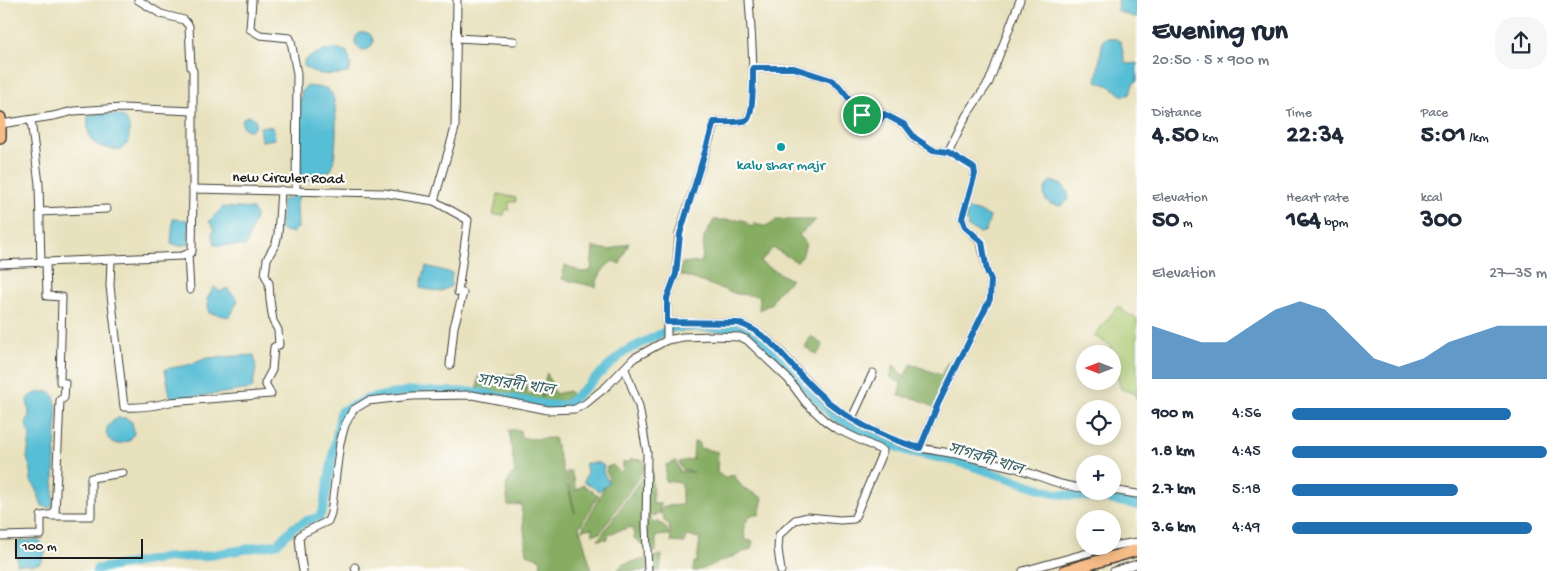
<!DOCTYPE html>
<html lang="en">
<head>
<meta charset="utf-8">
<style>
	:root { --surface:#fff; --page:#f6f6f7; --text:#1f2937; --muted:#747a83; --accent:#1f6fb2 }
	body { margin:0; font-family:"Gochi Hand","Noto Sans Bengali",sans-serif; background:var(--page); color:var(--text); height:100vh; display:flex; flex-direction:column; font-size:19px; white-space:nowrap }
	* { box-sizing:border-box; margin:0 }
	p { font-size:16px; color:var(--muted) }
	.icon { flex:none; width:28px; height:28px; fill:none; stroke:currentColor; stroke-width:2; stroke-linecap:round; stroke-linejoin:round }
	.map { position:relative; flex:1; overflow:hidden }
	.details { display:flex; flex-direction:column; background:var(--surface); width:425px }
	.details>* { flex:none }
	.needle { width:32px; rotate:270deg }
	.controls { position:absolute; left:1076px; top:345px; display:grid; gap:10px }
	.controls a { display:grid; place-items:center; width:45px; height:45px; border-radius:50%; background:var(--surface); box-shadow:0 2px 12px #0003; font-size:25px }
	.scale { position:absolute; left:15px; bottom:12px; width:128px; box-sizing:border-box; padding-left:5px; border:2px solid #1c1c1c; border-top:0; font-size:14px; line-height:18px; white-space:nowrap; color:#1c1c1c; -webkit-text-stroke:4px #fdfcf7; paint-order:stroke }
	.pin { position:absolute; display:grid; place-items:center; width:42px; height:42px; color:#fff; margin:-21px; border:2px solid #fff; border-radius:50%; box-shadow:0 1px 5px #0007 }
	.round { display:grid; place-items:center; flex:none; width:52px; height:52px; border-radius:20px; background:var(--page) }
	.head { display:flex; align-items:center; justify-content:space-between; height:85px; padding:0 15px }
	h1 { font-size:28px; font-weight:700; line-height:38px }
	.stats { display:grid; grid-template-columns:repeat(3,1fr); gap:8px; height:85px; padding:5px 15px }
	.stats div { display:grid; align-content:center }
	.stats b { font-size:25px; font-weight:700 }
	.stats small { font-size:14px; font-weight:400 }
	.stats p { font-size:14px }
	.chart { height:140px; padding:10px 15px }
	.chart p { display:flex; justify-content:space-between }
	.chart svg { width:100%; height:90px; margin-top:5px; fill:var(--accent); opacity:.7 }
	ul { padding:0 15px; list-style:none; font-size:16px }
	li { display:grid; grid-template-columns:80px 60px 1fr; align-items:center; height:38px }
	li i { height:12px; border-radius:6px; background:var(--accent) }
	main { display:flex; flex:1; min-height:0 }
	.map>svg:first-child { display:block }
</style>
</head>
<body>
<main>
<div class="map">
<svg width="1137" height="571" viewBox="0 0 1137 571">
	<rect width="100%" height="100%" fill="#fdfcf7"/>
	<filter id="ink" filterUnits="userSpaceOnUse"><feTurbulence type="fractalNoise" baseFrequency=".02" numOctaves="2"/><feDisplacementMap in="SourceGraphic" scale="10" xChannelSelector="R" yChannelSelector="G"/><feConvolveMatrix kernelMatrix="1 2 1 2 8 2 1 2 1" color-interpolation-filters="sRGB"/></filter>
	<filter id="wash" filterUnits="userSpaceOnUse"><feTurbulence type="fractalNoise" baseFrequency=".0096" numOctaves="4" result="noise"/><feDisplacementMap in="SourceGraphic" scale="20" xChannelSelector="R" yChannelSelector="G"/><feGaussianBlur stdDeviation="1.12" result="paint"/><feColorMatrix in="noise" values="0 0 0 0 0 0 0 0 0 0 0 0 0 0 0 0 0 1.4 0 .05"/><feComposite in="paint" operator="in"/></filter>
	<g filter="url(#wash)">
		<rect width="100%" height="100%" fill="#e8e1bd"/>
		<g fill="#aac971" stroke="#637246">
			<polygon points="498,194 516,198 516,202 509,202 509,210 506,209 504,215 493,215"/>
			<polygon points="1118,306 1129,315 1137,318 1137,399 1134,393 1121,389 1118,379 1113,373 1112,354 1108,354 1111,346 1094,336"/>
		</g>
		<g fill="#87ad63" stroke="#526440">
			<path d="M714 220H744L750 226 753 227 754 223C764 227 768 228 776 220H816L799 235 806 243 802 257 797 262 773 248 760 262 791 280 777 293 771 304 759 310 760 296 737 294 679 274 682 263 702 262 704 237Z"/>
			<path d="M629 243 620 264 613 261C604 267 597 277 596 287L562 279 565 265 581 272 591 271 593 247 610 250Z"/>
			<polygon points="811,336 823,345 817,355 805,347"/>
			<polygon points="948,361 956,364 933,407 918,399 899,396 901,383 890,377 894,365 903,377 908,370 911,364 941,375"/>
			<polygon points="547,373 555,394 569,391 571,394 560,404 541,404 477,392 479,376 510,374 525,376 527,394 541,393 542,398 544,382"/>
			<polygon points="509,430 520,430 521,437 531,439 554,438 575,513 566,472 571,471 576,490 583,485 598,495 582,524 579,526 592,571 540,571 541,559 527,554 521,504 508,506 506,486 511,475 515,474"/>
			<polygon points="694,442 698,442 700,448 718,452 717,473 725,477 734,475 742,487 763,498 759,515 751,515 744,525 745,540 753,541 751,549 697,571 693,571 694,562 697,562 700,538 686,536 685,543 671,542 669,524 664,521 663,515 659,513 648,518 656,524 657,521 666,527 669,535 656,536 656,552 645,547 634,538 633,530 631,527 608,534 608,539 598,540 648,469 652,469 653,504 661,504 659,512 664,506 682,505 682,483 665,481 666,465 676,461 680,472 694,472 682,470 679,462 693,459"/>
			<polygon points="631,459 643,460 645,463 645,468 600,533 593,534 592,528 582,530 609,478 606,471 607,467 613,465 620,472 623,470 623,462 630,462"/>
			<polygon points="662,555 660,571 617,571 623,564"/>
		</g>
		<g fill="#57bed5" stroke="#3a6d78">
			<polygon points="1118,0 1137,0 1137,18 1117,11"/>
			<circle cx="364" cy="41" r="9"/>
			<polygon points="1107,38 1116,39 1121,42 1125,63 1131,64 1137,63 1137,81 1133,84 1129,95 1121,95 1110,86 1096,81 1103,40"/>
			<path d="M331 49 342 50 347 52 351 65 348 73C333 75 316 77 304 66V61C313 55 320 51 331 49Z"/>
			<path d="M306 86 326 88C328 90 331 92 332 94 338 106 337 158 331 170L308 180 301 178C299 152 296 115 302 90Z"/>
			<path d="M94 114C119 114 134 112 128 143L120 150C95 147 86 144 88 117Z"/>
			<circle cx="249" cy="123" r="7"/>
			<polygon points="265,126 272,127 274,129 275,139 262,141 260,135 260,127"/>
			<path d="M1051 181 1062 185 1068 192V200L1061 206 1051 204 1045 199C1043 193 1045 185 1051 181Z"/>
			<polygon points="293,194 297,194 299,197 297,202 298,228 296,230 295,229 294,233 280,230 282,200 291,198"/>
			<polygon points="223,207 253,209 256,215 246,246 215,245 212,234 214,229 209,221"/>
			<polygon points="965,208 980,212 990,217 986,231 980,233 968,227"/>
			<polygon points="173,219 189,220 189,244 179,246 171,243"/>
			<polygon points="426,266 452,273 451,286 440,292 420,288"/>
			<polygon points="214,287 220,292 227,288 238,300 230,317 209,313 207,299"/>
			<polygon points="254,355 256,369 252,389 179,399 170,396 165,369 188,365 207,358"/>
			<polygon points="40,392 51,392 54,396 57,406 53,504 49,508 42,506 36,488 31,481 31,470 27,458 30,437 26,424 29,415 27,399 31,395"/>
			<path d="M118 418H126L132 422 134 434 129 441 118 444 111 442C102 432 107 424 118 418Z"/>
			<polygon points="585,463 599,463 604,466 603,472 609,483 599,491 584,482 587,471"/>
			<polygon points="35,540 40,541 45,546 45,553 41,563 33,565 17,564 17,544 19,541"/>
		</g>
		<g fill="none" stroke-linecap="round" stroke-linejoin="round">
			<polyline stroke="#57bed5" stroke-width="9" points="96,571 97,569 165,558 204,556 277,544 293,528 308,520 319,517 323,510 341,411 367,399 408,391 476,392 548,405 566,405 624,352 674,327 737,328 751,333 770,350 831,414 858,430 907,451 959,462 1057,494 1107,499 1137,505"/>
		</g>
	</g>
	<g filter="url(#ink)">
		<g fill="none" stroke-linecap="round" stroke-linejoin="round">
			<defs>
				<g id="minor">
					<polyline points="138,0 161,14 184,20 189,26 191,67 193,71 193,189"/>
					<polyline points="252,0 250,29 260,35 290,38 291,41 297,74 296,191"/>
					<polyline points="456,38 514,41"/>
					<polyline points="753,68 794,68 831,80 839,86 862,115 880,120 884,114 905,125 915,139 933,150 948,152"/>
					<polyline points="31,120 39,184 41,263"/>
					<polyline points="1,124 53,116 74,111 122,108 193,111"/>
					<polyline points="434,201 468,220 458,292 463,293 454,327 450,365"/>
					<polyline points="40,212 107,209"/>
					<polyline points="188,254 190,290"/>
					<path d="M111 260 110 286 124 407C140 408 155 406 170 402L271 394 265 383 272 370 274 347 279 345 278 330 273 321 270 300 269 283 265 275 267 259 276 243 278 234 281 190"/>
					<polyline points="0,264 182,256 192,252 193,189 384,193 434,201 455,128 457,0"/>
					<path d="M667 322 738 323C779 336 798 379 831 405 852 421 880 435 905 444 923 450 942 451 960 455 978 459 995 463 1012 467 1037 474 1059 487 1085 488"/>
					<path d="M667 340V298L676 274 679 234 715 122C722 122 740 123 746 120 759 112 750 18 749 0"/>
					<polyline points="625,369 639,406 647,453 646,527 648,571"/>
					<polyline points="852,418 873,373"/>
					<polyline points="920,448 938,404 990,299 991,280 987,271 981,242 965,227 962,218 975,174 974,168 948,152 966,116 989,82 1020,0"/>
					<polyline points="1112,490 1137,494"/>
					<polyline points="51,516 91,516 91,478 123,473"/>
					<polyline points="0,536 41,535 41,516 55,514 60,400 64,398 65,383 60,382 62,297 47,296 46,262"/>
					<polyline points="1112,546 1137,542"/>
					<polyline points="355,567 356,571"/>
					<polyline points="303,571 301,559 299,537 303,533 328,521 331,513 340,443 345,425 353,410 368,401 412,396 472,395 548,410 575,409 585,404 607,386 634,358 667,340 683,337 714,336 740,337 747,340 788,379 806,403 824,420 835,428 883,451 854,519 840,520 808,517 795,520 779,535 778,549 781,571"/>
					<polyline points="1023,571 1112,546"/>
					<polyline points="1114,571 1137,564"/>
				</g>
				<polyline id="primary" points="0,118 0,137"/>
				<polyline id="trunk" points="1065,571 1137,550"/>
			</defs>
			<use href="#minor" stroke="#3b3a34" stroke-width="9"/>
			<use href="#primary" stroke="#3b3a34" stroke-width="14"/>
			<use href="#trunk" stroke="#3b3a34" stroke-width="14"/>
			<use href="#minor" stroke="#fff" stroke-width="7"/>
			<use href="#primary" stroke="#f7bd88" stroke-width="11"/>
			<use href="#trunk" stroke="#f7bd88" stroke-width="11"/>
		</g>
	</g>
	<g fill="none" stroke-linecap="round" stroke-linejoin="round" filter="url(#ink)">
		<defs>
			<path id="route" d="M753 68H794L831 80 839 86 862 115 880 120 884 114 905 125 915 138 933 150 948 152 974 168 975 174 962 218 965 227 982 242 987 271 991 280 990 299 938 404 920 448C883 438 845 419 817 392 791 368 773 334 738 323L667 322V298L676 274 680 234 714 122C721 122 741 123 747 120 754 114 753 78 753 68Z"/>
		</defs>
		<use href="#route" stroke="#fff" stroke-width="10"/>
		<use href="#route" stroke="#1f6fb2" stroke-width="6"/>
	</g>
	<circle fill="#0f9aa8" stroke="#fdfcf7" stroke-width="2" cx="781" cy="147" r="5"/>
	<g text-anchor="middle" stroke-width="4.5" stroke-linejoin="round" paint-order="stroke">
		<g font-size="15" fill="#0d838f" stroke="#fdfcf7">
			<text x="781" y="169">kalu shar majr</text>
		</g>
		<g font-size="15" fill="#1c1c1c" stroke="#fdfcf7">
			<text transform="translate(288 177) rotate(1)" y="5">new Circuler Road</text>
		</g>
		<g font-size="16" font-style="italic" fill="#345d66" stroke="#fdfcf7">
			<text transform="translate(516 383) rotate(8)" y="6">সাগরদী খাল</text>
			<text transform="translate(986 457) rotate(17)" y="6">সাগরদী খাল</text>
		</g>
	</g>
</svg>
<div class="controls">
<a><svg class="needle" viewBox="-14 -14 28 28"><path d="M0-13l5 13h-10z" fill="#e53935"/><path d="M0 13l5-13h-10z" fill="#747a83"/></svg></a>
<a><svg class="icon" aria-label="locate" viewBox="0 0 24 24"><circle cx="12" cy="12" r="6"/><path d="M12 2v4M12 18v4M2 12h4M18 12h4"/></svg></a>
<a>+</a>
<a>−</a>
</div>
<div class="scale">100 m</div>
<div class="pin" style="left:862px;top:115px;background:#1e9e55"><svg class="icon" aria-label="arrive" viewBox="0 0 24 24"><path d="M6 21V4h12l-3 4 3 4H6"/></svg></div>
</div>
<section class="details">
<div class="head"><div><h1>Evening run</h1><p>20:50 · 5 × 900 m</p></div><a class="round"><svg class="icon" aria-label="share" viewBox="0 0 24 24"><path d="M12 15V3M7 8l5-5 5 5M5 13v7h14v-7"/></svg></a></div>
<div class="stats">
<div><p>Distance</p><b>4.50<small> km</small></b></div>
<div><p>Time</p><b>22:34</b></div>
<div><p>Pace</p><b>5:01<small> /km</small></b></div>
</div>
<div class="stats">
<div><p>Elevation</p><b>50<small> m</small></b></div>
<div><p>Heart rate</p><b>164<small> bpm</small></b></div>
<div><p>kcal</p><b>300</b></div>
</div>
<div class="chart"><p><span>Elevation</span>27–35 m</p>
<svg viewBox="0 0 160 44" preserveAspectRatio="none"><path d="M0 44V18L10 22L20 26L30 26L40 18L50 10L60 6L70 10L80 22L90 34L100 38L110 34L120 26L130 22L140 18L150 18L160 18V44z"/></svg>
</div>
<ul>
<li><b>900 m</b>4:56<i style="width:86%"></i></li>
<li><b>1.8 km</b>4:45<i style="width:100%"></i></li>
<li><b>2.7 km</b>5:18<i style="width:65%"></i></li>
<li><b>3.6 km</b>4:49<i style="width:94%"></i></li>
</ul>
</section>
</main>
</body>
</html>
